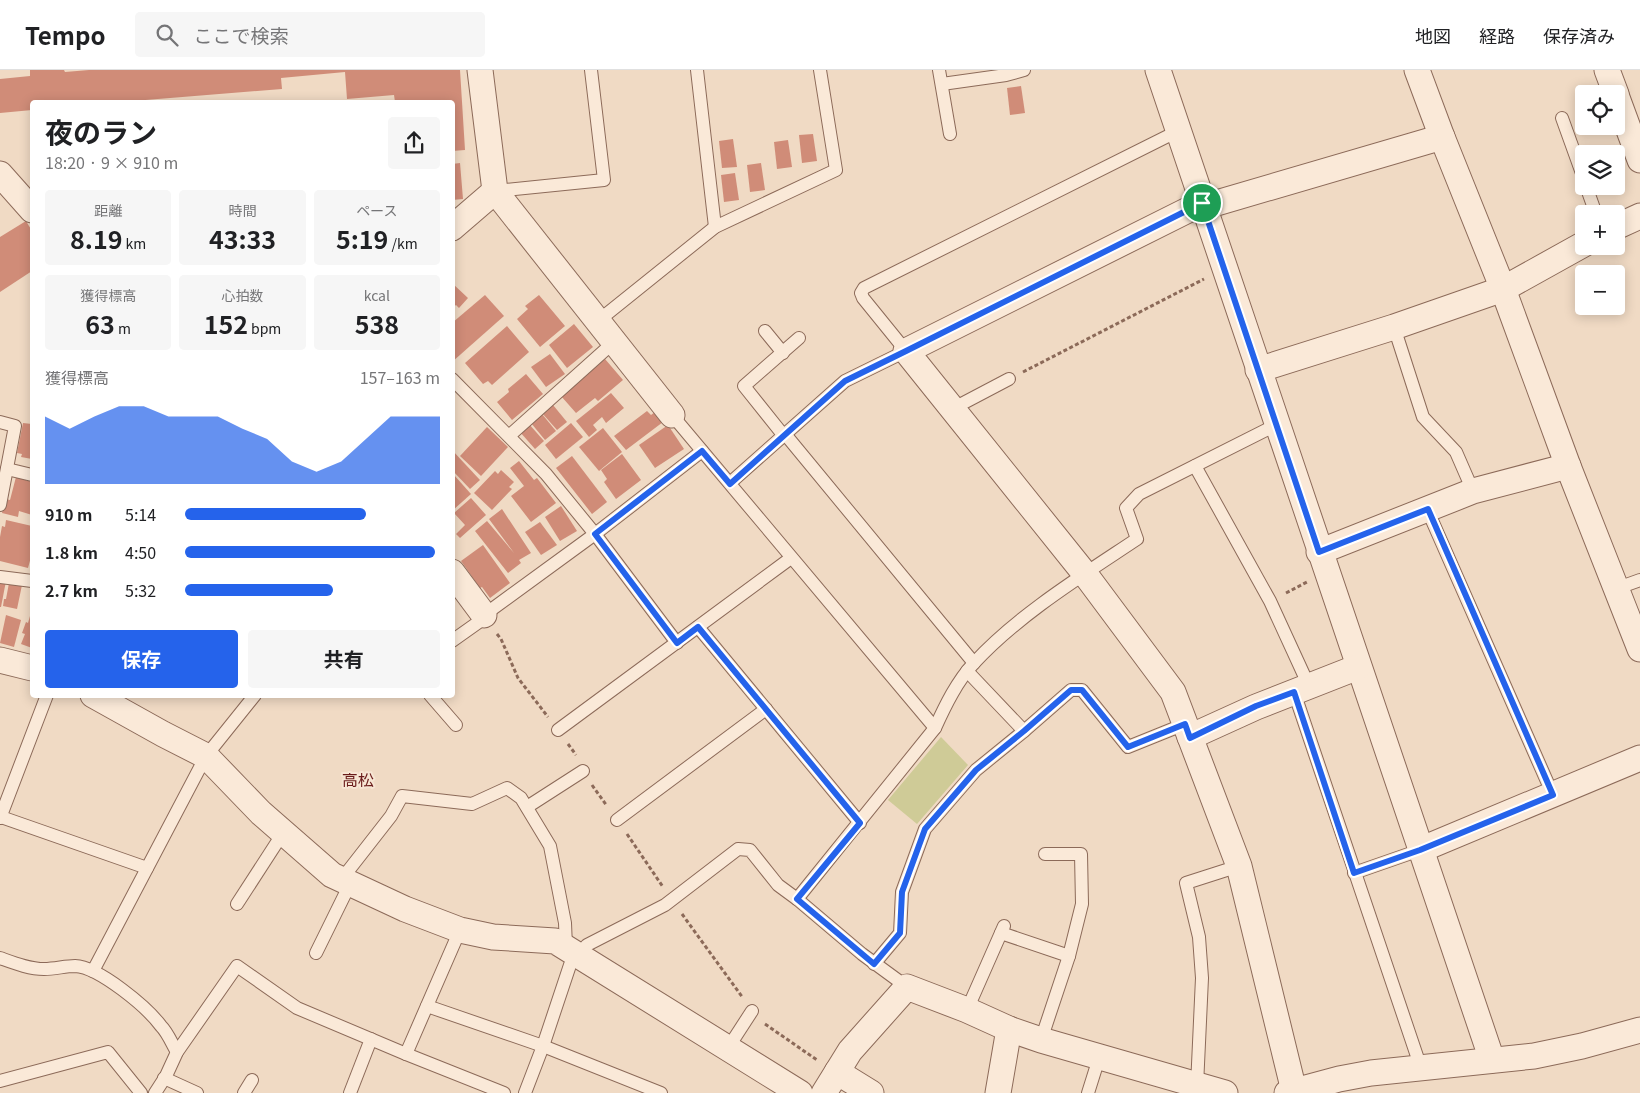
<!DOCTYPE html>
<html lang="ja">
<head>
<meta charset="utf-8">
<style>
	:root { --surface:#fff; --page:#f6f6f6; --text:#202124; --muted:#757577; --line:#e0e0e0; --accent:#2563eb }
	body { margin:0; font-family:Georgia,"Noto Sans JP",serif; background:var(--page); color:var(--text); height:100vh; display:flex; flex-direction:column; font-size:19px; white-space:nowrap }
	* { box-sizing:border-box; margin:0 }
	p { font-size:16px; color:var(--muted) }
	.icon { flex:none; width:28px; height:28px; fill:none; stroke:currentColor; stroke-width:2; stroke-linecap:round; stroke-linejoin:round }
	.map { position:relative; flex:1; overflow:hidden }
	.drawer { position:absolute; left:30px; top:30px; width:425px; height:598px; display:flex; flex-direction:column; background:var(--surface); border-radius:5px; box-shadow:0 2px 12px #0003 }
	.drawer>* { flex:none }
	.tools { position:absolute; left:1575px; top:15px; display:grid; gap:10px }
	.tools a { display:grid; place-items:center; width:50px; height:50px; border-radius:5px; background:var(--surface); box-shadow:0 2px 12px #0003; font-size:25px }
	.pin { position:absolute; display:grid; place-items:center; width:42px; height:42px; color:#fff; margin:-21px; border:2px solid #fff; border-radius:50%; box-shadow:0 1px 5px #0007 }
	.round { display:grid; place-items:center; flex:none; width:52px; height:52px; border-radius:5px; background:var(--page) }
	.overview { display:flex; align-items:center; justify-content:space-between; height:85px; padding:0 15px }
	h1 { font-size:28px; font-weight:700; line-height:38px }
	.figures { display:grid; grid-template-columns:repeat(3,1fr); gap:8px; height:85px; padding:5px 15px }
	.figures div { display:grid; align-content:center; border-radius:5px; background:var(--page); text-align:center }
	.figures b { font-size:25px; font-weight:700 }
	.figures small { font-size:14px; font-weight:400 }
	.figures p { font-size:14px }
	.chart { height:140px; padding:10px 15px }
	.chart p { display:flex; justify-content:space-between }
	.chart svg { width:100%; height:90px; margin-top:5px; fill:var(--accent); opacity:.7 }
	.action { display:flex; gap:10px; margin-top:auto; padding:10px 15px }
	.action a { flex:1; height:58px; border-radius:5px; background:var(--accent); color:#fff; font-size:20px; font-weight:700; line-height:58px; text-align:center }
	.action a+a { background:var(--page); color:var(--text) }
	ul { padding:0 15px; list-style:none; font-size:16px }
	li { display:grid; grid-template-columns:80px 60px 1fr; align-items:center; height:38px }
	li i { height:12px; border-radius:6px; background:var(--accent) }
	header { display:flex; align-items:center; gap:30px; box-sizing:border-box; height:70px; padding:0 25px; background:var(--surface); border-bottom:1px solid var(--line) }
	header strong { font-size:24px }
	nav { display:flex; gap:28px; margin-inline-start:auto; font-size:18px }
	.search { width:350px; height:45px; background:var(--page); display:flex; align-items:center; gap:12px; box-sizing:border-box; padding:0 18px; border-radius:5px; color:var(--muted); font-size:19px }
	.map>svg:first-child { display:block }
</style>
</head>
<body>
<header>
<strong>Tempo</strong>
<div class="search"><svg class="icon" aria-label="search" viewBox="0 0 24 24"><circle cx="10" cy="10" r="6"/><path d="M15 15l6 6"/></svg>ここで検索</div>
<nav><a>地図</a><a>経路</a><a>保存済み</a></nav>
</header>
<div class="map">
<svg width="1640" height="1023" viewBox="0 0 1640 1023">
	<rect width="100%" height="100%" fill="#f0dac4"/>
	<polygon fill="#cfcb97" points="941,667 968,695 917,754 888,730"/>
	<g fill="#d08c78">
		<polygon points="30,0 64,0 65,2 89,0 460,0 465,80 452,81 452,32 395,32 394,25 347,29 345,2 281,8 282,19 121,32 32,32 32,40 0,43 0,9 30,6"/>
		<polygon points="1021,16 1025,43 1010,45 1007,18"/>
		<polygon points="813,64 817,91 802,93 799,65"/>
		<polygon points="733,69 737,97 722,98 719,71"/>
		<polygon points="788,70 792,97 777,99 774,72"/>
		<polygon points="460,93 463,129 452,130 452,94"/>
		<polygon points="761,93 765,120 750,122 747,95"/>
		<polygon points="735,103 739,130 724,132 721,105"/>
		<polygon points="26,151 32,161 32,201 0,222 0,167"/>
		<polygon points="452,213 468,228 459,238 456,235 452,238"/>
		<polygon points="485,225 504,246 452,292 452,253"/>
		<polygon points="539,225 565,256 540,277 517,249 528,239 525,236"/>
		<polygon points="574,254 593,277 567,298 549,275"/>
		<polygon points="507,256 529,282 492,315 488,311 483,314 465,293"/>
		<polygon points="550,284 565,304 546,317 531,297"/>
		<polygon points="605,289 623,310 598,331 595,328 576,343 561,326"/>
		<polygon points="526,304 543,324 512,350 497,332 509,322 508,319"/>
		<polygon points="611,323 624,338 606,353 602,347 593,355 597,360 589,367 576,351"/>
		<polygon points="553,335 567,352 557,360 542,343"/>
		<polygon points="647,341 651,345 655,342 663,352 626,380 614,366"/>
		<polygon points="542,344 556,361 545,370 531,353"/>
		<polygon points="23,353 32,354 32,389 21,387 22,384 17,383"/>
		<polygon points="571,353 583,367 556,389 545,375"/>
		<polygon points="529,354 544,371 535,379 520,362"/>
		<polygon points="668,355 684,379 655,398 639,375"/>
		<polygon points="487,357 508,377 481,406 460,386"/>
		<polygon points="603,358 622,382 599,401 579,377"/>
		<polygon points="452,380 480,410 470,419 452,400"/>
		<polygon points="622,384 641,410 616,429 604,412 607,409 601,400"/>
		<polygon points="572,386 607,432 592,444 556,398"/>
		<polygon points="519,391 534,410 537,408 556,433 531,452 511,426 524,416 510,398"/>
		<polygon points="501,400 514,412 509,417 512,419 492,440 474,423 495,401 498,404"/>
		<polygon points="454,405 471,424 452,441 452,406"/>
		<polygon points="16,407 32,412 32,445 19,441 18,447 2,443 6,429 10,430"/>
		<polygon points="471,428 486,445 460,468 456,464 465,455 454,443"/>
		<polygon points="561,436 577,461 560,471 545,447"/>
		<polygon points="502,439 531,483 519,490 521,493 508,503 475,461 487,451 514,483 489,449"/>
		<polygon points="6,450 32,456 32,487 31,487 28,498 0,491 0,467 2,456 5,457"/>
		<polygon points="540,452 557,475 541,485 525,462"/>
		<polygon points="483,475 510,513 490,528 482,517 480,518 461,491"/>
		<polygon points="0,510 6,511 1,537 0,537"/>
		<polygon points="9,513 22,515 17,539 3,536 4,529 6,529"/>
		<polygon points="6,545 21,550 14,577 0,573"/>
		<polygon points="30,546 32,547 32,578 21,574 25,564 22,563 26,552 28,553"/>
	</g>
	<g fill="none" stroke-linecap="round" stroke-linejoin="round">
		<defs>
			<g id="service">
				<polyline points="697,0 715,157"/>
				<polyline points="939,0 950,64"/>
				<polyline points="942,14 1006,5 1024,0"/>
				<polyline points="1562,48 1584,109"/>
				<polyline points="1586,116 1596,144"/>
				<polyline points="495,121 604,110 591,0"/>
				<polyline points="598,251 715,157 836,100 820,0"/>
				<polyline points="1394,257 1423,347 1456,382 1473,421"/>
				<polyline points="765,261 783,283"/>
				<polyline points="452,309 546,404 595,464 677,573"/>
				<polyline points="952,339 1009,309"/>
				<polyline points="672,345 935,658"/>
				<polyline points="0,352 15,356 0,435"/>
				<polyline points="785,364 974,593"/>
				<polyline points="509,366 614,272"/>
				<polyline points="784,366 744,316 799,268"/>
				<polyline points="1195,396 1270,531 1309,616"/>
				<polyline points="7,399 32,405"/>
				<polyline points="730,413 845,311 906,281 863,228 861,223 864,218 1178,61"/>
				<polyline points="1427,439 1553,725"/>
				<polyline points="0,507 32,511"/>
				<polyline points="1615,519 1640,510"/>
				<polyline points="698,557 860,753"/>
				<polyline points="452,571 483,549 484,545 595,464 702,381"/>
				<polyline points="967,601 1024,661"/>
				<polyline points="1294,622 1421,998"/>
				<polyline points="430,625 456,655"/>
				<polyline points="558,660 791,488"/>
				<polyline points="527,737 583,701"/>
				<polyline points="1,747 147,798"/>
				<polyline points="0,748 47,625"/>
				<polyline points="617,750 766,639"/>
				<polyline points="1354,803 1420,780"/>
				<polyline points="341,810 391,746 402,726 472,734 507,718 521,728 550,776 565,853 566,877"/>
				<polyline points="797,829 862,884 907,917"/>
				<polyline points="237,834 283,763"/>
				<polyline points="1001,863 1069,886"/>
				<polyline points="316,883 350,814"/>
				<path d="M0 888C14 893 29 899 44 899 55 899 65 896 75 896 99 897 147 937 161 956 168 963 172 974 177 982"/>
				<polyline points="874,894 900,863 902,822 925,759 976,700 1024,661 1071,620 1082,620 1128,677 1185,654"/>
				<polyline points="93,901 206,686 255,625"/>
				<polyline points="427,936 543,976 661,1023"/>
				<polyline points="967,940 1004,856"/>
				<polyline points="1041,970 1069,886 1082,834 1081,784 1045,784"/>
				<polyline points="728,978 752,941"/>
				<polyline points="406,984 460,860"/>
				<polyline points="164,1008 197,1023"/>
				<polyline points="0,1011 108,982 141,1023"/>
				<polyline points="1197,1016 1202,908 1199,867 1186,813 1239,796"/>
				<polyline points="155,1023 166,1006 177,982 237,896 297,938 406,984 504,1023"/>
				<polyline points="244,1023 252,1010"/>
				<polyline points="350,1023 371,969"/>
				<path d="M525 1023 543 976 570 895 587 875 665 835 738 779 750 780 778 815 797 829 935 658C945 636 957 611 974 593 1018 545 1083 505 1137 469L1126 438 1139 424 1276 355"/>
				<polyline points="1088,1023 1099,988"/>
			</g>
			<g id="minor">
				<polyline points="1158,0 1492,990"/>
				<polyline points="1417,0 1442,67 1503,219 1568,396 1640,579"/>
				<polyline points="1607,0 1616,24"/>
				<polyline points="1616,25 1640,90"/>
				<polyline points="0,104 32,140"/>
				<polyline points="495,121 672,345"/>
				<polyline points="1202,133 906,281 1085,504 1173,622 1239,796 1294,1021"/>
				<polyline points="1203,137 1442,67"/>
				<polyline points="1616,157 1640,146"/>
				<polyline points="452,158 495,121 480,0"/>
				<polyline points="1258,300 1394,257 1503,219 1584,174"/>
				<polyline points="1319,482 1473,421 1568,396"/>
				<polyline points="452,502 484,545"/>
				<polyline points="0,590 32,598"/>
				<polyline points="93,625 163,664 206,686 261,743 332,805 405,839 460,860 493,867 555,871 800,1023"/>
				<polyline points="1190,667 1256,637 1358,597"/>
				<polyline points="1420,780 1640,688"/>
				<polyline points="837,1002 871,1023"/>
				<polyline points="824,1023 850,981 907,917 967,940 1009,959 1041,970 1225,1023"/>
				<polyline points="998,1023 1009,959"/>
				<polyline points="1287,1023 1339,1009 1371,1003 1534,986 1582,976 1640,960"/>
			</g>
		</defs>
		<use href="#service" stroke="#8c6a59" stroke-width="14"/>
		<use href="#minor" stroke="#8c6a59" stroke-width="27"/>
		<g stroke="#8c6a59" stroke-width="3" stroke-dasharray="4 2.5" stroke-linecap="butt">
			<polyline points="1023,302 1204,209"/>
			<polyline points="1286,523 1307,512"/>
			<polyline points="497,564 501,569 518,608 548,647"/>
			<polyline points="568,674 576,685"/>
			<polyline points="592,715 607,736"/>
			<polyline points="627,764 663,817"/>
			<polyline points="682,844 743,928"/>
			<polyline points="765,954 817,990"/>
		</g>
		<use href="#service" stroke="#fae9d8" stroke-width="12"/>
		<use href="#minor" stroke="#fae9d8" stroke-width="25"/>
	</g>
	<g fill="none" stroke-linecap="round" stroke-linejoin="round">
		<defs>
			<polygon id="route" points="1202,133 1319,482 1428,439 1553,725 1420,780 1354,803 1294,622 1256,636 1190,668 1185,654 1128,677 1082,620 1071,620 1024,661 976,700 925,759 902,822 900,863 874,894 797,829 860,753 698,557 677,573 595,464 702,381 730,414 845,311 906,281"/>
		</defs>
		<use href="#route" stroke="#fff" stroke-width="10"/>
		<use href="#route" stroke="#2563eb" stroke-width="6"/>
	</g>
	<g text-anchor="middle" stroke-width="4" stroke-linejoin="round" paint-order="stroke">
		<g font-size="16" fill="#6a1c1b" stroke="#f7e6d4">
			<text x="358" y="716">高松</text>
		</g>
	</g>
</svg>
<div class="tools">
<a><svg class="icon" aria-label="locate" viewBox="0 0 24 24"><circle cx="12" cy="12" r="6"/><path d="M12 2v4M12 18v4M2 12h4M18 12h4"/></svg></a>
<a><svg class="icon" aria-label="layers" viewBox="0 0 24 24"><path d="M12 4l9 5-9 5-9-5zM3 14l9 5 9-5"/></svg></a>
<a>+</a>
<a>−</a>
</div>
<div class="pin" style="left:1202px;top:133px;background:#1e9e55"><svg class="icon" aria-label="arrive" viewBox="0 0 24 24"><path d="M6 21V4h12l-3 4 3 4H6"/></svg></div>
<section class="drawer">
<div class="overview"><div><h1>夜のラン</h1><p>18:20 · 9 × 910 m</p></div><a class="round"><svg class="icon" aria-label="share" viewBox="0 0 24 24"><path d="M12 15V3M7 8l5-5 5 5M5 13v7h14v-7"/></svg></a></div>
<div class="figures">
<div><p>距離</p><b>8.19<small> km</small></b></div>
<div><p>時間</p><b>43:33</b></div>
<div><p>ペース</p><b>5:19<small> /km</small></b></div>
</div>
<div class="figures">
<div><p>獲得標高</p><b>63<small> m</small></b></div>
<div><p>心拍数</p><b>152<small> bpm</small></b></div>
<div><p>kcal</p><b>538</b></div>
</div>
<div class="chart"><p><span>獲得標高</span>157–163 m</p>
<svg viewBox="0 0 160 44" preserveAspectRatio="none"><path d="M0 44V11L10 17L20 11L30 6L40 6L50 11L60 11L70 11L80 17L90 22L100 33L110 38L120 33L130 22L140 11L150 11L160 11V44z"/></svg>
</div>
<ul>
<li><b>910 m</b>5:14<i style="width:71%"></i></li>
<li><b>1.8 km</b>4:50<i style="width:98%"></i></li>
<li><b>2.7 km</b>5:32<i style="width:58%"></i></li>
</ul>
<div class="action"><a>保存</a><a>共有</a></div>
</section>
</div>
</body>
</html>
